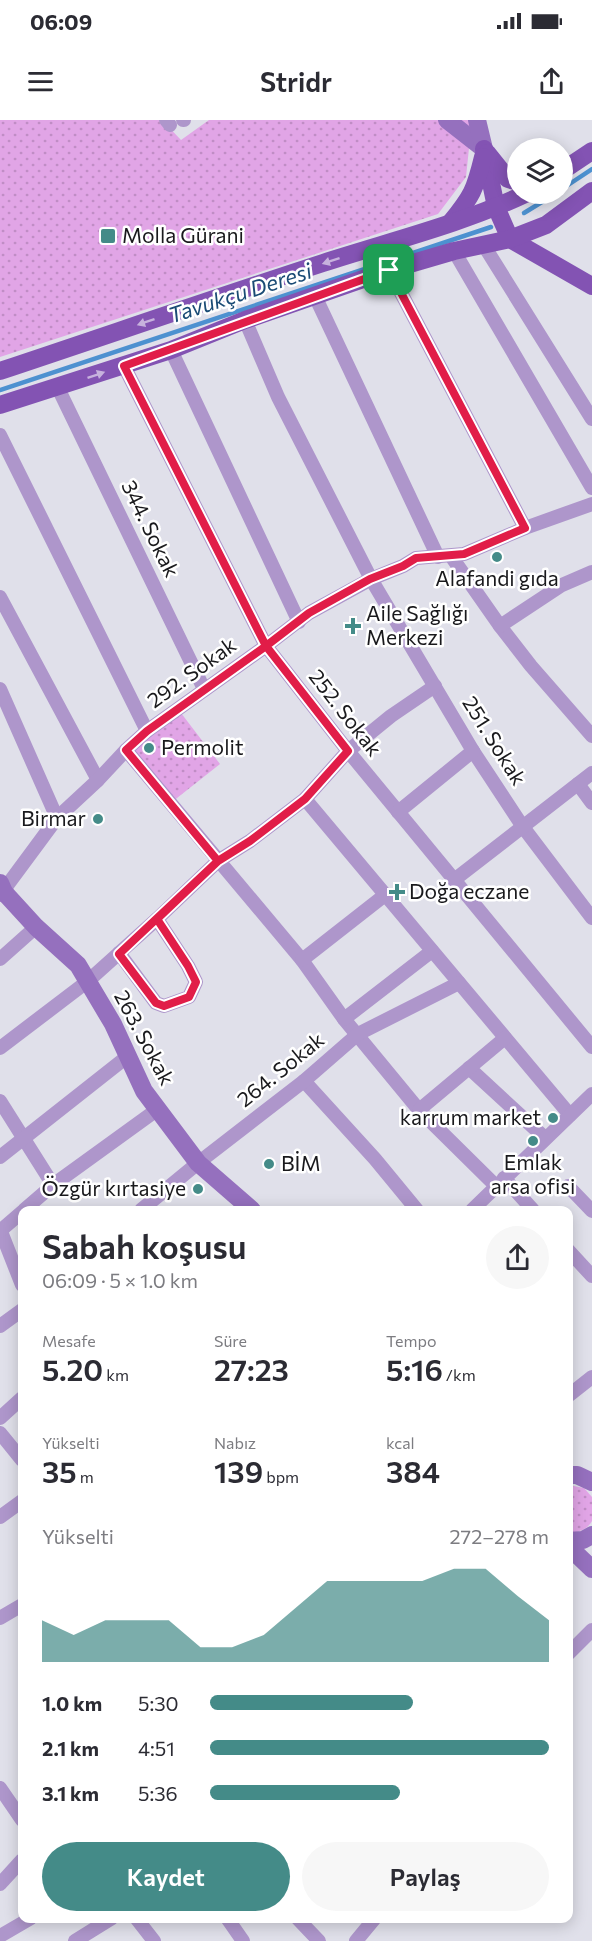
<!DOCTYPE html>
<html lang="tr">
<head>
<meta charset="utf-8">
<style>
	:root { --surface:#fff; --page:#f7f7f7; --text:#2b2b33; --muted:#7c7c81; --accent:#448b88 }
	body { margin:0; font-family:Commissioner,sans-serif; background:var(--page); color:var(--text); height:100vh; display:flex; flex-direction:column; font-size:22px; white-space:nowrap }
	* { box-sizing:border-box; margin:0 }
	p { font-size:20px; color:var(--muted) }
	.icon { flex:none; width:33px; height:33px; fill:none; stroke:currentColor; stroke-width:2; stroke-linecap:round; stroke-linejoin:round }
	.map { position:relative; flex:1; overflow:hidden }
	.details { position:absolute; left:18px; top:1086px; width:555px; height:717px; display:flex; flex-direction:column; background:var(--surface); border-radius:12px; box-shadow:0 3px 15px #0003 }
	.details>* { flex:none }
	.controls { position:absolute; left:507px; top:18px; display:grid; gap:12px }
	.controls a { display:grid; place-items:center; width:66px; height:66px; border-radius:50%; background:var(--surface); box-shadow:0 3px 15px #0003; font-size:30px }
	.pin { position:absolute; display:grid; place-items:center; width:51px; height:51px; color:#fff; margin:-26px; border-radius:12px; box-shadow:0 3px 9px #0006 }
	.round { display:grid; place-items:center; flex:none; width:63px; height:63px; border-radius:32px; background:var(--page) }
	.overview { display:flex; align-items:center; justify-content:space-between; height:102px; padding:0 24px }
	h1 { font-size:33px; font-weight:600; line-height:45px }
	.metrics { display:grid; grid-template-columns:repeat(3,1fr); gap:9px; height:102px; padding:6px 24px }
	.metrics div { display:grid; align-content:center }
	.metrics b { font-size:30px; font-weight:600 }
	.metrics small { font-size:16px; font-weight:400 }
	.metrics p { font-size:16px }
	.chart { height:168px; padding:12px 24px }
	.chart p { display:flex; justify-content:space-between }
	.chart svg { width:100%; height:108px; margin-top:6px; fill:var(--accent); opacity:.7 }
	.button { display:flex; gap:12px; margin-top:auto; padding:12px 24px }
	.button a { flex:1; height:69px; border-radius:36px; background:var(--accent); color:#fff; font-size:24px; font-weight:600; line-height:69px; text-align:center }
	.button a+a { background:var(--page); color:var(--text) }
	ul { padding:0 24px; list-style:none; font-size:20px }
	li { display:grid; grid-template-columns:96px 72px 1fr; align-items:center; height:45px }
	li i { height:15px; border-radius:8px; background:var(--accent) }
	.status { display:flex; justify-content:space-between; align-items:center; height:42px; padding:0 30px; background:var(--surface); direction:ltr }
	.status svg { height:16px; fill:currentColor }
	header { display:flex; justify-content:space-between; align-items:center; height:78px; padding:0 24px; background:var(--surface); font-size:27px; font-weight:600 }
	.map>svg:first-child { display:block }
</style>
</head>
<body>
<div class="status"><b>06:09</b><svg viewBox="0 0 49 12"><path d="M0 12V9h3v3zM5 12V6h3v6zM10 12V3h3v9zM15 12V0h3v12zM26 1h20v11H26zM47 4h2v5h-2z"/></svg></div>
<header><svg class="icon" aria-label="menu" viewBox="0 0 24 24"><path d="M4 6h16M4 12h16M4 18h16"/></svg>Stridr<svg class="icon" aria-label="share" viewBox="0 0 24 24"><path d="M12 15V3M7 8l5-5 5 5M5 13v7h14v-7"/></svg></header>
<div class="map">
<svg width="592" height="1821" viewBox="0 0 592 1821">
	<defs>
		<pattern id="grass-dots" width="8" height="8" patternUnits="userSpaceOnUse" patternTransform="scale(1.5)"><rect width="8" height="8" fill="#e1a5e6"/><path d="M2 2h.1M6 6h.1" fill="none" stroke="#c08dc5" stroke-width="1.8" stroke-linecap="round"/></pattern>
	</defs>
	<rect width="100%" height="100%" fill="#e0e0ea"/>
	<g fill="url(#grass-dots)">
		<polygon points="0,0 162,0 181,20 209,0 469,0 471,9 466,57 438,94 0,237"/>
		<polygon points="181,593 220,644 172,682 133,631"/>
		<path d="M569 1365 584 1368 592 1377V1401C587 1410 579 1412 569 1413Z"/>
	</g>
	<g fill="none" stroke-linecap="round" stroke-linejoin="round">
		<g stroke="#4d91d0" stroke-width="4.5">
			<polyline points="562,69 592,49"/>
			<polyline points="524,93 555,74"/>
			<polyline points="0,270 491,107"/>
		</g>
		<g stroke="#ae96cb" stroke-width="14">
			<polyline points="166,0 170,5"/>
			<polyline points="183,0 184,0"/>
			<polyline points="483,124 592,299"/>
			<polyline points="454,131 592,368"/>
			<polyline points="389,150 525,408"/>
			<polyline points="315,176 438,437"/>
			<polyline points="245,200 278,277 371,459 473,631 523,707 592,798"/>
			<polyline points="171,230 299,502"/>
			<polyline points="124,246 266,526 348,631 592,927"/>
			<polyline points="58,268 204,569"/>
			<polyline points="0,315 147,611"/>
			<polyline points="451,436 500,506 531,546 592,616"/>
			<polyline points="0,477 98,660"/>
			<polyline points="500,506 562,465 592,452"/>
			<polyline points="0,569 57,698"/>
			<polyline points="126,630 302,840 344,899 419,990 496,1066"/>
			<polyline points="578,664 592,683"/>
			<polyline points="305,679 570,995"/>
			<polyline points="398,692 473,631"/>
			<polyline points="454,760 592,653"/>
			<polyline points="0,775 57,698 98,660 126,630 147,611 266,526 309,493 371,459 403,446 416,438 464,434 525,408 592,384"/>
			<polyline points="119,833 156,883 164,886 189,877 196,862 188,846 157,799"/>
			<polyline points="0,839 36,807"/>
			<polyline points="302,840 385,775"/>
			<polyline points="344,899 432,831"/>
			<polyline points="0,928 88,861 157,799 218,741 250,721 305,679 348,631 391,596 435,566"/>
			<polyline points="469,948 545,1018"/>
			<polyline points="304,961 375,1039 417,1090"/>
			<polyline points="0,981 53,1065"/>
			<polyline points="419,990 505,918"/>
			<polyline points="0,1037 128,936"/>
			<polyline points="504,1058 533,1090"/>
			<polyline points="568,1066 592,1091"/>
			<polyline points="24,1090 53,1065 158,989"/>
			<polyline points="141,1090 198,1043 304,961 358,914 459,863"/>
			<polyline points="472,1090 592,974"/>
			<polyline points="0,1109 22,1165"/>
			<polyline points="0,1111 22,1092"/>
			<polyline points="568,1130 592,1156"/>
			<polyline points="0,1206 22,1190"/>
			<polyline points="568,1276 592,1257"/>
			<polyline points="0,1298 22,1278"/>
			<polyline points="0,1313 22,1340"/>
			<polyline points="0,1397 22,1381"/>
			<polyline points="0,1498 22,1485"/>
			<polyline points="568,1534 592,1510"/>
			<polyline points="0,1668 22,1700"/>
			<polyline points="0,1764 22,1740"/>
			<polyline points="136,1798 154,1821"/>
			<polyline points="227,1798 243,1821"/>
			<polyline points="297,1798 319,1821"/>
			<polyline points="0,1816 31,1798"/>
			<polyline points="75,1821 112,1798"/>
			<polyline points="356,1821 375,1798"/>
		</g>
		<g stroke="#9570be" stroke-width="18">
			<polyline points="447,0 484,29"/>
			<polyline points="477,0 484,29"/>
			<polyline points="0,763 4,772 36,807 78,845 113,904 144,971 198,1043 252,1090"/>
			<polyline points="568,1355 577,1355 592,1362"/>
			<polyline points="568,1421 583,1420 592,1415"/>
			<polyline points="568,1426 592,1449"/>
		</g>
		<g stroke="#8353b3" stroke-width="18">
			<polyline points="484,29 496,87 510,119 592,166"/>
			<polyline points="487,33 508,59 518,62"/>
			<polyline points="562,51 592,31"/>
			<path d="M451 102C472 76 475 70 483 37"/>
			<path d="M0 251C108 215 215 178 323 143 391 121 461 104 525 74"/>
			<polyline points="0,285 171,230 245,200 389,150 454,131 510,119 546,105 592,71"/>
		</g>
	</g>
	<defs><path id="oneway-solid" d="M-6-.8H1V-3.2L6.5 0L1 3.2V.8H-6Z" transform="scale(1.5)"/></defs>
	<g fill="#c7b2dd">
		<use href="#oneway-solid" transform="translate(331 141) rotate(162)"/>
		<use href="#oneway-solid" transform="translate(146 202) rotate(161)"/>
		<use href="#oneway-solid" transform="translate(96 255) rotate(-19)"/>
	</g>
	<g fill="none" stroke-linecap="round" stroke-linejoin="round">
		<defs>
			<polyline id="route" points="389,150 124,246 266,526 348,631 305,679 250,721 218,741 119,834 156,883 164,886 189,877 196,862 188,846 157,799 218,741 126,630 147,611 266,526 309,493 370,459 403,446 416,438 464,434 525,408 389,150"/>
		</defs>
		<use href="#route" stroke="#fff" stroke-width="12"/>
		<use href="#route" stroke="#e11d48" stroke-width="8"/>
	</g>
	<g fill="#448b88" stroke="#fff" stroke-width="2">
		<rect x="100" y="108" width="16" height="16" rx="3"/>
		<circle cx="497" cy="437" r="6"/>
		<path d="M350 497h6v6h6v6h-6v6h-6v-6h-6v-6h6z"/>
		<circle cx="149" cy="628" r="6"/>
		<circle cx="98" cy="699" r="6"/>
		<path d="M394 763h6v6h6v6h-6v6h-6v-6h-6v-6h6z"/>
		<circle cx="553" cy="998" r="6"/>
		<circle cx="533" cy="1021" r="6"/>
		<circle cx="269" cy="1044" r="6"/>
		<circle cx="198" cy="1069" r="6"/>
	</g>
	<g text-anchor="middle" stroke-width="5" stroke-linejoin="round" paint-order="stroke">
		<g font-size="21" fill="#19191c" stroke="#fff" text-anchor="start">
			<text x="122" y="123">Molla Gürani</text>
			<text x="497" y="466" text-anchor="middle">Alafandi gıda</text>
			<text x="366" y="501">Aile Sağlığı<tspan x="366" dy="24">Merkezi</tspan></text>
			<text x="161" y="635">Permolit</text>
			<text x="86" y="706" text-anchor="end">Birmar</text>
			<text x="409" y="779">Doğa eczane</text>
			<text x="541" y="1005" text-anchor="end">karrum market</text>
			<text x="533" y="1050" text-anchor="middle">Emlak<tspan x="533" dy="24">arsa ofisi</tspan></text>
			<text x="281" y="1051">BİM</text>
			<text x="186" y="1076" text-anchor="end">Özgür kırtasiye</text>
		</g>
		<g font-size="21" fill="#19191c" stroke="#fff">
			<text transform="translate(150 409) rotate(64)" y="7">344. Sokak</text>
			<text transform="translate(192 553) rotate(-36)" y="7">292. Sokak</text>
			<text transform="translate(345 593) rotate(52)" y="7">252. Sokak</text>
			<text transform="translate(494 621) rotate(58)" y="7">251. Sokak</text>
			<text transform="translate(144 918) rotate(62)" y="7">263. Sokak</text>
			<text transform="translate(281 950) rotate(-39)" y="7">264. Sokak</text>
		</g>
		<g font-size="22" font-style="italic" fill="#1a4b75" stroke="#fff">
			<text transform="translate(240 173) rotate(-18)" y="8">Tavukçu Deresi</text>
		</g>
	</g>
</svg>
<div class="controls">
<a><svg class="icon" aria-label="layers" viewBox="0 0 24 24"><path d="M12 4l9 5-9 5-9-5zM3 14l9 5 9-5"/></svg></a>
</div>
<div class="pin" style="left:389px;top:150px;background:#1e9e55"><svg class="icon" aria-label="arrive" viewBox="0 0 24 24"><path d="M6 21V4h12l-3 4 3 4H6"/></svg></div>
<section class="details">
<div class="overview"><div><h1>Sabah koşusu</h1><p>06:09 · 5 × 1.0 km</p></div><a class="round"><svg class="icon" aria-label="share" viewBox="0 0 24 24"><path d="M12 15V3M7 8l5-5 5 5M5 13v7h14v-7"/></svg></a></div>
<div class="metrics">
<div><p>Mesafe</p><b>5.20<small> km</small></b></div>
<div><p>Süre</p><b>27:23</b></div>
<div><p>Tempo</p><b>5:16<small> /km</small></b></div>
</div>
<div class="metrics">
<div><p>Yükselti</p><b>35<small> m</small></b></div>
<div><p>Nabız</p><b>139<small> bpm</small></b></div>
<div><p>kcal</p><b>384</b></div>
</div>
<div class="chart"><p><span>Yükselti</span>272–278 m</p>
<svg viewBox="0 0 160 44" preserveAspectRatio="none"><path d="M0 44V27L10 33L20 27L30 27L40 27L50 38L60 38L70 33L80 22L90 11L100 11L110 11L120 11L130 6L140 6L150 17L160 27V44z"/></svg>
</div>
<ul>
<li><b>1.0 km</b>5:30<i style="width:60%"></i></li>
<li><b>2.1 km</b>4:51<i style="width:100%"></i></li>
<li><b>3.1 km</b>5:36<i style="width:56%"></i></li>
</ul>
<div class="button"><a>Kaydet</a><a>Paylaş</a></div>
</section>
</div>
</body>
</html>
